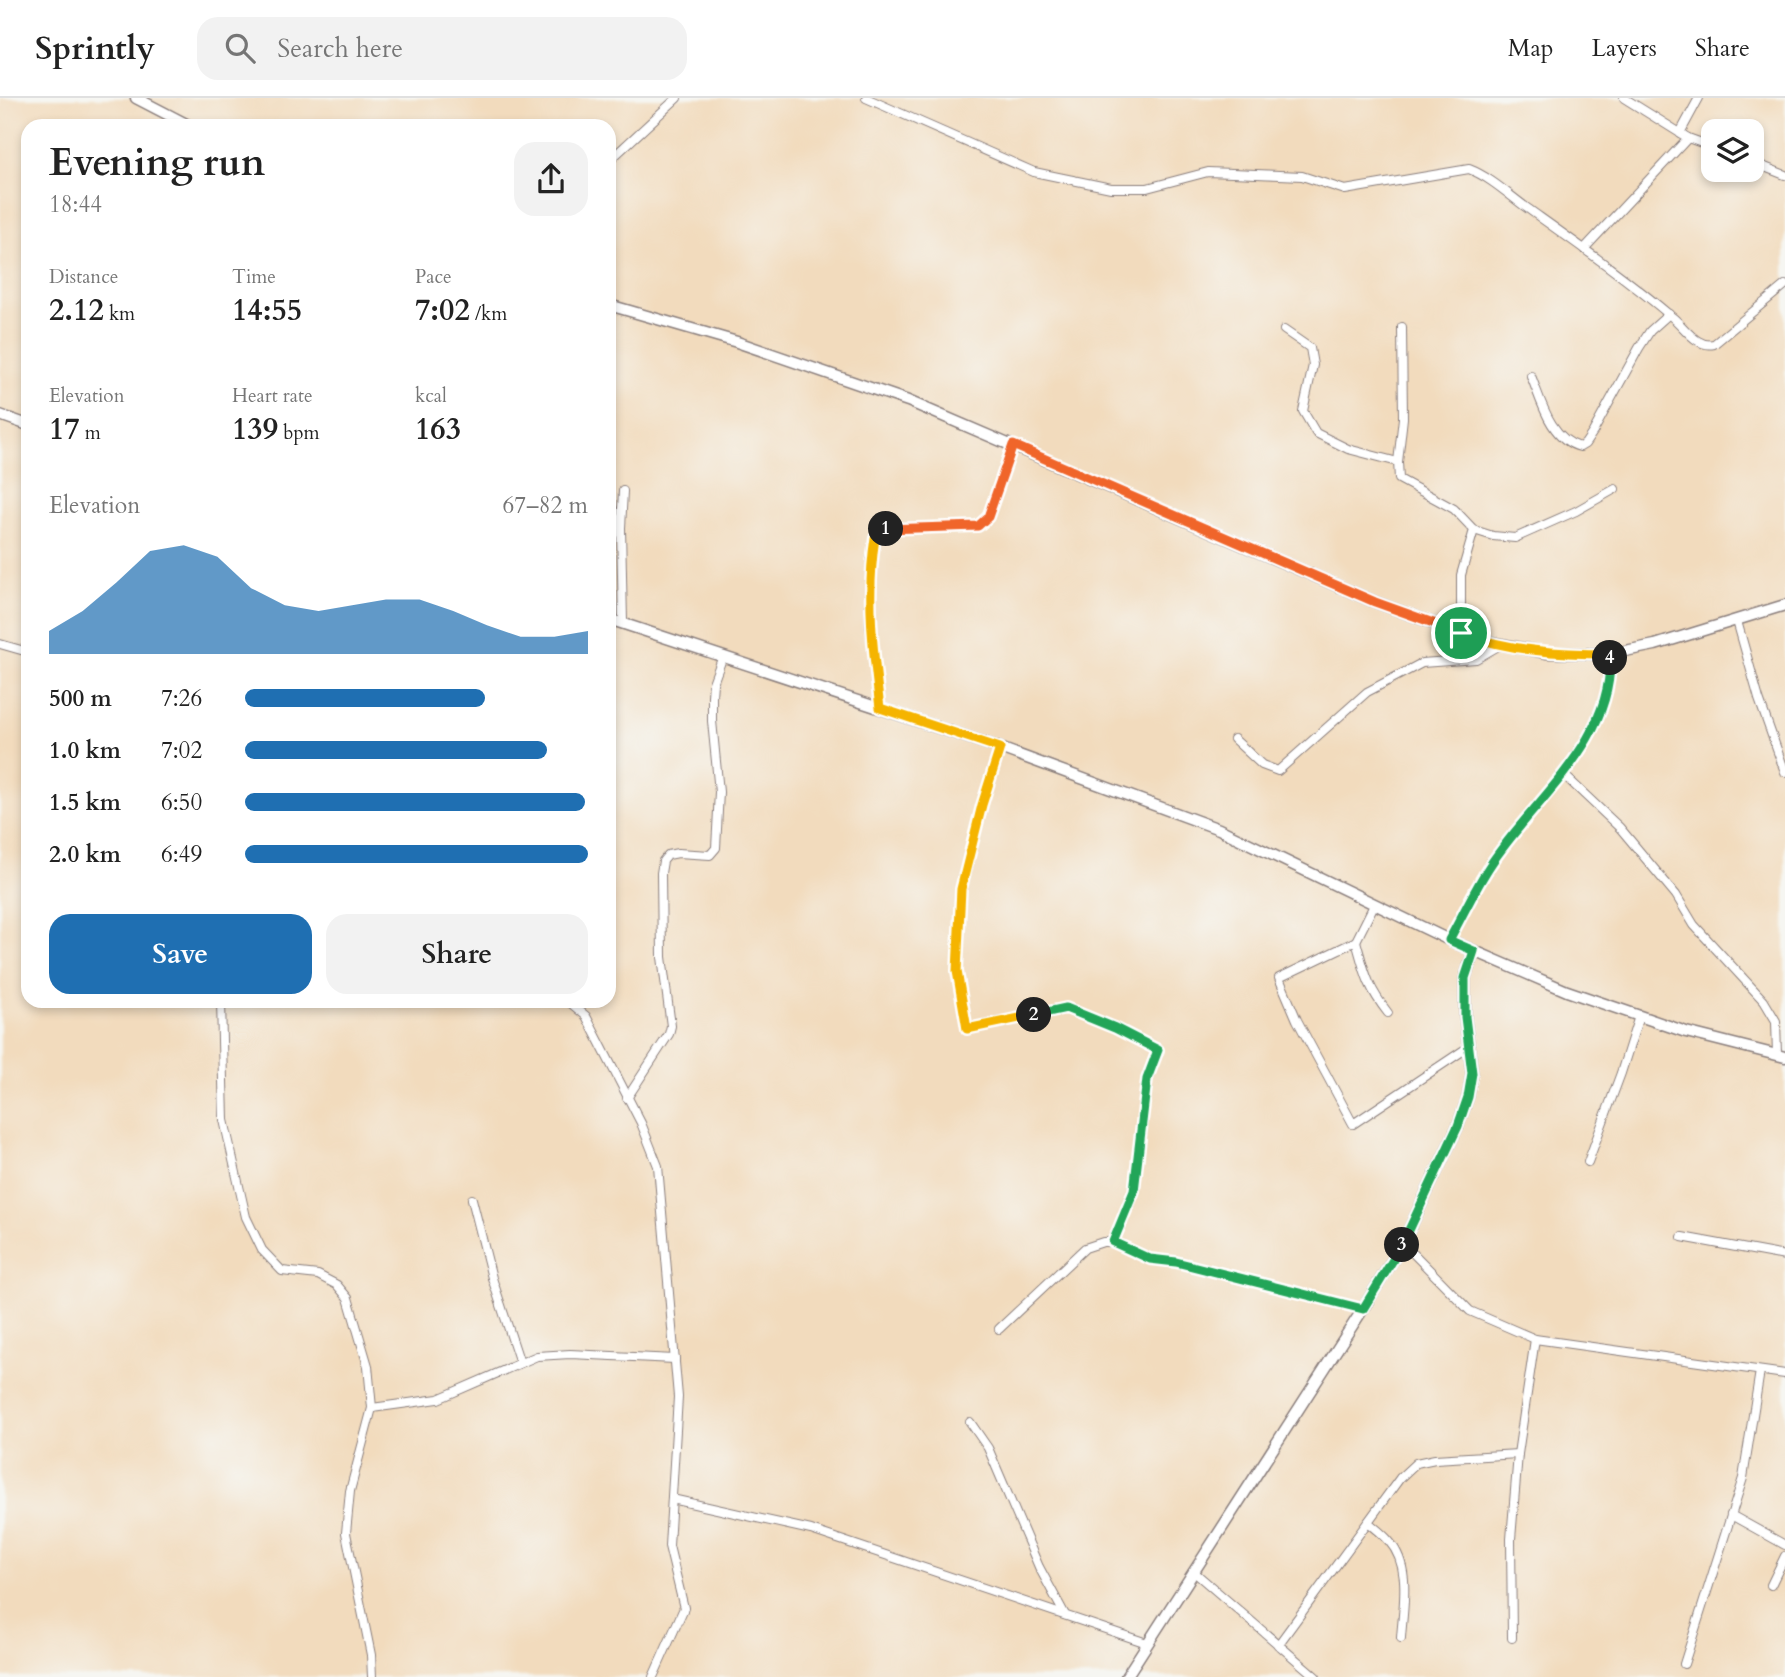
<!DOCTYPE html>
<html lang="en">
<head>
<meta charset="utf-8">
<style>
	:root { --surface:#fff; --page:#f2f2f2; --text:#222; --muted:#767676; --line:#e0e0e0; --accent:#1f6fb2 }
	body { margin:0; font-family:Cardo,serif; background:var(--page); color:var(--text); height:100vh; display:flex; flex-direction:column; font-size:26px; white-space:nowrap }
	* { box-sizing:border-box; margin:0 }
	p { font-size:23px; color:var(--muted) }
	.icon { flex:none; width:38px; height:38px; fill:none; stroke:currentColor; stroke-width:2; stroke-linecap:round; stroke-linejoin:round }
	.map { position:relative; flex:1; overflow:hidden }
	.side { position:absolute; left:21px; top:21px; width:595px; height:889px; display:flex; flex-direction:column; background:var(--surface); border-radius:21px; box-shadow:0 4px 10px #0003 }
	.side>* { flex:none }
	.buttons { position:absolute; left:1701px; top:21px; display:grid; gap:14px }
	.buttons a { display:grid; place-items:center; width:63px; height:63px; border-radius:14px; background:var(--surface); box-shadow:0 4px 10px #0003; font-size:35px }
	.pin { position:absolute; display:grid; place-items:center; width:60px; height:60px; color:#fff; margin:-30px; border:4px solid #fff; border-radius:50%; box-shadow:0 2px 7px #0007 }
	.km { position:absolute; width:35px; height:35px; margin:-18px; border-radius:50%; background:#222; color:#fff; font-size:19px; line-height:35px; text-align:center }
	.round { display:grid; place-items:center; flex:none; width:74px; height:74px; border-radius:21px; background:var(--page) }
	.headline { display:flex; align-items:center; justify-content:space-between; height:119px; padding:0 28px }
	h1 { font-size:38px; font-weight:700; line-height:52px }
	.stats { display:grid; grid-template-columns:repeat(3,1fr); gap:10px; height:119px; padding:7px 28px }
	.stats div { display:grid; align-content:center }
	.stats b { font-size:30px; font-weight:700 }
	.stats small { font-size:19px; font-weight:400 }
	.stats p { font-size:19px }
	.chart { height:196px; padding:14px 28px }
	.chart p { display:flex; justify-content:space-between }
	.chart svg { width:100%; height:126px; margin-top:7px; fill:var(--accent); opacity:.7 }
	.button { display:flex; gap:14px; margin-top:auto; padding:14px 28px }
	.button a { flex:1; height:80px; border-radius:21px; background:var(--accent); color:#fff; font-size:28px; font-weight:700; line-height:80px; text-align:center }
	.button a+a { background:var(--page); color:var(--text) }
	ul { padding:0 28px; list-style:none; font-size:23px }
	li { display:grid; grid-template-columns:112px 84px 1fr; align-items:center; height:52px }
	li i { height:18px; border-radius:9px; background:var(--accent) }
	header { display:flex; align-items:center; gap:42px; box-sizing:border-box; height:98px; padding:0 35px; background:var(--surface); border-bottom:2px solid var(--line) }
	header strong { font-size:33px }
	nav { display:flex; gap:38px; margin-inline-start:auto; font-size:24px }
	.search { width:490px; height:63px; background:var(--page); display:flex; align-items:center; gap:18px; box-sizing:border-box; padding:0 24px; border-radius:21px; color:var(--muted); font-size:26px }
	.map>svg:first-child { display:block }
</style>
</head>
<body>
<header>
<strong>Sprintly</strong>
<div class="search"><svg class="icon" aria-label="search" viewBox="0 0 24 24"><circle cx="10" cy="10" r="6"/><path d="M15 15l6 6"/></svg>Search here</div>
<nav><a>Map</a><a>Layers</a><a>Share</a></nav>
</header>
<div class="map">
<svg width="1785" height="1579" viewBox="0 0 1785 1579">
	<rect width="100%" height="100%" fill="#f6f6f2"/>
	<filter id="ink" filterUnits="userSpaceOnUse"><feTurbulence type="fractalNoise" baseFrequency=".0143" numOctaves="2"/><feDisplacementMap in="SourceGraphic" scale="14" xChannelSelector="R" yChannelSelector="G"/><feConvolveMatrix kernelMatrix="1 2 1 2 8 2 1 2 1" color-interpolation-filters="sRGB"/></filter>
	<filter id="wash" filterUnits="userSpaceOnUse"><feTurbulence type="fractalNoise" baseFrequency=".00686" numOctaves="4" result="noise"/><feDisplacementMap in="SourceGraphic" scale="28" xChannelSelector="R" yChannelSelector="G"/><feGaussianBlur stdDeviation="1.57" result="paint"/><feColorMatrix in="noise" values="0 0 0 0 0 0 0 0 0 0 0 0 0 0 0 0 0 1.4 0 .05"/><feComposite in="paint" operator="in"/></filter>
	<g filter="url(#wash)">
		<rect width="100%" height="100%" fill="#f2dbbd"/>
	</g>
	<g filter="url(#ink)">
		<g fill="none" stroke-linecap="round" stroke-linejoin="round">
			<defs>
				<g id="street">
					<path d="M866 0 1034 74 1111 90H1147L1208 74 1302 78 1345 92 1469 71C1490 79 1509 97 1527 110 1576 145 1626 180 1672 219 1685 229 1696 250 1714 246L1785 187"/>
					<polyline points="1624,0 1688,40 1713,49"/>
					<polyline points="1680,35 1699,0"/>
					<polyline points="609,63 677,0"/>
					<polyline points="1752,64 1785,77"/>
					<polyline points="1584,151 1688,40"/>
					<polyline points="1284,232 1310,250 1313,267 1303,313 1316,335 1348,351 1398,364 1399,381 1454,411 1474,432 1461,477 1461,535"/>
					<path d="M1531 278C1541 302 1550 341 1580 349L1585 346 1593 334 1639 250 1650 233 1669 216"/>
					<polyline points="1398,364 1403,320 1402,229"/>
					<polyline points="1474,432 1493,438 1515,440 1576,413 1615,391"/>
					<polyline points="1737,523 1759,601 1785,674"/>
					<polyline points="623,525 621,430 623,393"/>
					<polyline points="0,546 28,554"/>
					<polyline points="880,610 870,526 871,461 875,440 884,431 978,428 988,419 1013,347"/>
					<polyline points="1234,641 1262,667 1278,673 1367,594 1422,565 1476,561 1500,547"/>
					<polyline points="1000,650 982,707 961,791 957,873 967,931 1067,910 1115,930 1158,952 1147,981 1134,1093 1113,1144 1150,1161 1176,1164 1363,1211"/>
					<polyline points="1563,676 1620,730 1676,797 1694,827 1764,903 1776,923 1777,957"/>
					<polyline points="1374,807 1356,843 1279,880 1297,922 1353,1026 1470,948"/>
					<path d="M1449 842C1463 817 1475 790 1490 766 1535 699 1612 644 1610 556"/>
					<path d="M1356 843C1365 875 1367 888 1388 915"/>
					<polyline points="221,903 224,1022 246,1119 262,1152 282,1173 318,1177 337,1187 348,1200 368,1268 372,1310 350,1393 346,1435 371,1557 372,1579"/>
					<polyline points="568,903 586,918 641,1025 658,1068 678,1299 669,1448 684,1510 653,1579"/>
					<polyline points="627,1000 669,936 671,928 662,859 661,775 663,763 668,757 678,755 710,757 716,750 719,694 712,623 712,598 713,585 723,558"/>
					<polyline points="1588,1064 1621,975 1639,918"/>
					<polyline points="472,1101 492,1180 520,1265"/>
					<polyline points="1682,1139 1785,1158"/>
					<polyline points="1403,1145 1470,1213 1535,1241 1785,1276"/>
					<polyline points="999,1231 1085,1150 1103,1144 1113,1144"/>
					<polyline points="372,1310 438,1301 537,1258 570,1256 675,1261"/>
					<polyline points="970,1324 988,1350 1039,1469 1065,1517"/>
					<polyline points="672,1401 811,1432 1147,1545"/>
					<polyline points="1731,1417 1785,1447"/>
					<path d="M1368 1424C1375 1430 1383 1436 1389 1443 1412 1469 1403 1508 1401 1540"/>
					<polyline points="1193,1473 1316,1579"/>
					<polyline points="1771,1487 1785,1458"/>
					<polyline points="1512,1540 1511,1441 1518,1356 1535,1241"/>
					<polyline points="1278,1547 1400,1380 1416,1365 1435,1361 1518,1356"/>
					<polyline points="1684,1566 1743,1380 1760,1273"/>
				</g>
				<g id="secondary">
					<polyline points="136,0 190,28"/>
					<polyline points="609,207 737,244 908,303 1375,504 1480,542 1547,555 1610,556 1655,547 1785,507"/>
					<polyline points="0,317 28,327"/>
					<polyline points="609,521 1000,650 1219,731 1449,842 1567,893 1686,934 1785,959"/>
					<polyline points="1126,1579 1363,1211 1403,1145 1458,1028 1468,999 1472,975 1465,919 1465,880 1474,853"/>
				</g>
			</defs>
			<use href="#street" stroke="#8a7e7c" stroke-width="10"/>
			<use href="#secondary" stroke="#8a7e7c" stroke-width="13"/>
			<use href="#street" stroke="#fff" stroke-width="8"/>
			<use href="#secondary" stroke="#fff" stroke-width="10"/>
		</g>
	</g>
	<g fill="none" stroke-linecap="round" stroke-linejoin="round" filter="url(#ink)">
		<defs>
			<polyline id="split-1" points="886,431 978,428 988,419 1013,347 1375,504 1461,535"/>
			<path id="split-2" d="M886 431 875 440C866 497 873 553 880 610L1000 650 982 707 961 791 957 873 967 931 1034 917"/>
			<polyline id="split-3" points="1034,917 1066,910 1115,930 1158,952 1147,981 1134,1093 1113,1144 1150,1161 1176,1164 1363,1211 1402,1147"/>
			<path id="split-4" d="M1402 1147 1458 1028 1468 999 1472 975 1465 919V880L1474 853 1449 842C1463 817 1475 790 1491 766 1534 701 1612 645 1610 560"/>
			<path id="split-5" d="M1461 535C1509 553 1559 556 1610 556V560"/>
		</defs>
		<use href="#split-1" stroke="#fff" stroke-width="14"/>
		<use href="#split-2" stroke="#fff" stroke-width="14"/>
		<use href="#split-3" stroke="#fff" stroke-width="14"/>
		<use href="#split-4" stroke="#fff" stroke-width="14"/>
		<use href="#split-5" stroke="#fff" stroke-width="14"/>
		<use href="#split-1" stroke="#f0652b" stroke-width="9"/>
		<use href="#split-2" stroke="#f5b400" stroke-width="9"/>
		<use href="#split-3" stroke="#22a559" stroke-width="9"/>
		<use href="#split-4" stroke="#22a559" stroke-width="9"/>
		<use href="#split-5" stroke="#f5b400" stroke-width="9"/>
	</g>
</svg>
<div class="buttons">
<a><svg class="icon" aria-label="layers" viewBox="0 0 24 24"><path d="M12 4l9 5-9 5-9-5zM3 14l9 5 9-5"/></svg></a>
</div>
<div class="pin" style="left:1461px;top:535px;background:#1e9e55"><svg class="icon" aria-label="arrive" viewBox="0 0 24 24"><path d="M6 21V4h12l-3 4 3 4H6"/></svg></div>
<b class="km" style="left:886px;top:431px">1</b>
<b class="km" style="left:1034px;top:917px">2</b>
<b class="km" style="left:1402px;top:1147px">3</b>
<b class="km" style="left:1610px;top:560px">4</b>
<section class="side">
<div class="headline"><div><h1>Evening run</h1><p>18:44</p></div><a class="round"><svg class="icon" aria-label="share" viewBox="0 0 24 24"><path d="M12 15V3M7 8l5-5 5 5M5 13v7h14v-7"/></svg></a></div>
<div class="stats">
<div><p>Distance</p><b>2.12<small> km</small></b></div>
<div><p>Time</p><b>14:55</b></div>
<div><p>Pace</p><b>7:02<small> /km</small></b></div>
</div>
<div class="stats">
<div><p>Elevation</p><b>17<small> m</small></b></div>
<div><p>Heart rate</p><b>139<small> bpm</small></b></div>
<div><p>kcal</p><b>163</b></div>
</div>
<div class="chart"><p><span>Elevation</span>67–82 m</p>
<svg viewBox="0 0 160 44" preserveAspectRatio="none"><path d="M0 44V36L10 29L20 19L30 8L40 6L50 10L60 21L70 27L80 29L90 27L100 25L110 25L120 29L130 34L140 38L150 38L160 36V44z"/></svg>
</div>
<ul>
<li><b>500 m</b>7:26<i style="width:70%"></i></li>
<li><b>1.0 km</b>7:02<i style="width:88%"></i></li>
<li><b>1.5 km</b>6:50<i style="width:99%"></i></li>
<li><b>2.0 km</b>6:49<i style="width:100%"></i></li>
</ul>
<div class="button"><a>Save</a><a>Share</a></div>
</section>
</div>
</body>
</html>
